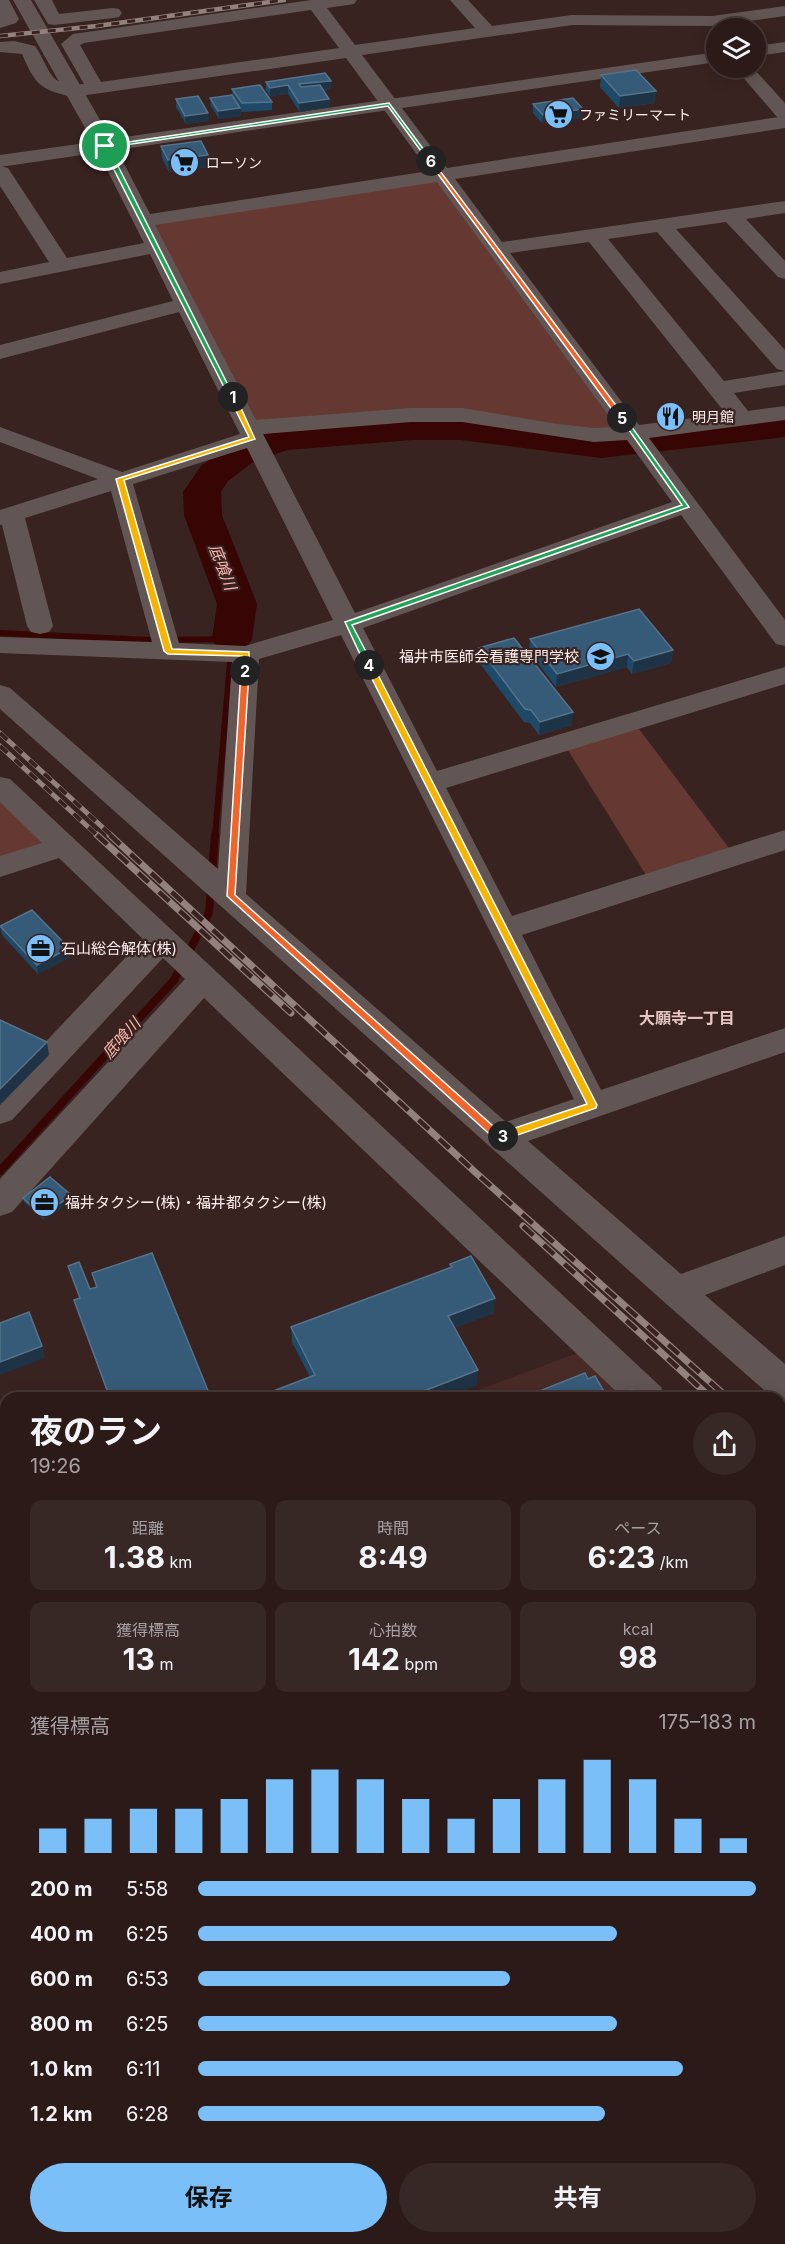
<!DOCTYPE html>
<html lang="ja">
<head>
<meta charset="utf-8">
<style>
	:root { --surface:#2b1a18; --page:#372725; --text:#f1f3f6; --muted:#a6a1a2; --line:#473837; --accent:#7abff8 }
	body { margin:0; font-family:Inter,"Noto Sans JP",sans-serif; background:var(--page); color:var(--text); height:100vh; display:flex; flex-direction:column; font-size:22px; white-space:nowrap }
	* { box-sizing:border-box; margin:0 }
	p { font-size:20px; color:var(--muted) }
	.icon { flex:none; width:33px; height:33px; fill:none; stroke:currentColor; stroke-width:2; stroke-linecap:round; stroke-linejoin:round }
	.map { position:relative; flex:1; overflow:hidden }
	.drawer { position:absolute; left:0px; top:1392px; width:786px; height:852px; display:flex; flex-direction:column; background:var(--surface); border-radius:18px 18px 0 0; box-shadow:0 3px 15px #0003,0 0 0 2px var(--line) }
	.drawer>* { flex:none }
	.tools { position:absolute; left:706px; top:18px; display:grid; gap:12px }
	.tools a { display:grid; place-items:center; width:60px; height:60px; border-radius:50%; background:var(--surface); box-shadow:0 3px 15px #0003,0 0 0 2px var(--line); font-size:30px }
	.pin { position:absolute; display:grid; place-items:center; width:51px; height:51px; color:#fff; margin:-26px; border:3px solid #fff; border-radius:50%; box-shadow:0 2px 6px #0007 }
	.km { position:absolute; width:30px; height:30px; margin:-15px; border-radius:50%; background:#222; color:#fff; font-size:16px; line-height:30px; text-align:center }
	.round { display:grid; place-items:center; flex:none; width:63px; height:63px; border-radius:32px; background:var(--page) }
	.head { display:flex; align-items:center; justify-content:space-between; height:102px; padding:0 30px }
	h1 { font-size:33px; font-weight:700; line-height:45px }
	.figures { display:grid; grid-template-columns:repeat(3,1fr); gap:9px; height:102px; padding:6px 30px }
	.figures div { display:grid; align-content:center; border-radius:12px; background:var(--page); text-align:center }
	.figures b { font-size:30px; font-weight:700 }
	.figures small { font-size:16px; font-weight:400 }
	.figures p { font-size:16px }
	.chart { height:168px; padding:12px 30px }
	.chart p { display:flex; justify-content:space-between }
	.chart svg { width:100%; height:108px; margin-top:6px; stroke:var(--accent); stroke-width:6 }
	.action { display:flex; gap:12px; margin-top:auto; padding:12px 30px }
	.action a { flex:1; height:69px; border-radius:36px; background:var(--accent); color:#111; font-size:24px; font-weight:700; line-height:69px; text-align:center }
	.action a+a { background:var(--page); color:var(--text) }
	ul { padding:0 30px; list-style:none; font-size:20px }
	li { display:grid; grid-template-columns:96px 72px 1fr; align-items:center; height:45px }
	li i { height:15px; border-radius:8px; background:var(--accent) }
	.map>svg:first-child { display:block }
</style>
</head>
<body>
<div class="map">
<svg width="785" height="2244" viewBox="0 0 785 2244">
	<rect width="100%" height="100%" fill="#392320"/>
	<polygon fill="#482a26" points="580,1352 627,1398 457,1398"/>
	<g fill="#663832">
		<polygon points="440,174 632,433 446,415 248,428 143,221"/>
		<polygon points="639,729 735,856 651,883 566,747"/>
		<polygon points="0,786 57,839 0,858"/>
	</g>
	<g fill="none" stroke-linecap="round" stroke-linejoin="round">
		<polyline stroke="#360504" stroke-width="6" points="0,633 149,640 232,639 215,836"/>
		<g stroke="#360504" stroke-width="8">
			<polyline points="212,874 215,835"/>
			<polyline points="0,1171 174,980 209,913 211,887"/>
		</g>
		<polygon fill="#360504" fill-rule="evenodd" points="785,415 785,437 601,458 461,440 412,440 287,450 253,462 228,481 221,492 222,515 257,604 252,639 246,648 232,651 218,648 212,639 217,604 184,515 183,492 201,466 227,446 283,429 412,418 461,418 601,436"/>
		<g fill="#625654" fill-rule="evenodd">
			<polygon points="0,0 9,0 19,19 16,23 0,28"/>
			<polygon points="34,0 52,0 59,14 113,8 119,9 122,13 119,17 113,18 54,25 48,24"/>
			<path d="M311 0H357L354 4 327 8 355 45 475 28 450 0H468L492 26 572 15 712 16 785 6V16L712 26 572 25 362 55 447 168 785 116V128L455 179 502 242 785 201V213L746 219 785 261V279L778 277 726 222 676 229 785 350V371L777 369 657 232 608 239 724 381 785 371V385L734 393 748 411 785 406V420L649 438 785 620V646L776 644 681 515 363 628 437 771 785 667V684L446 788 512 916 785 830V850L522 935 601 1090 785 1028V1052L528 1141 681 1274 785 1236V1265L705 1295 785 1364V1402L780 1398 772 1397 663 1301 0 709V685L10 688 218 869 232 662 0 653V637L152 642 111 491 25 518 53 626 49 632 40 634 31 632 27 626 2 525H0V510L98 479 0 442V427L122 472 240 434 179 312 0 359V345L173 301 150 254 0 284V272L49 262 0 186V166L8 168 67 258 144 243 95 146 98 142H112L115 146 150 214 429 171 346 58 73 97C40 90 35 84 22 54L0 52V42L14 41 35 46C51 69 48 89 84 84L61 44 73 34ZM311 10 339 48 101 82 80 45 84 43ZM437 182 617 427 594 428 557 424 462 408H411L256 420 155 225ZM589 242 726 414 639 425 510 253ZM411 422H462L594 442 627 440 672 502 355 613 263 434ZM247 448 333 620 245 646 179 643 133 484ZM341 635 574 1099 506 1122 246 894 259 659Z"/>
			<polygon points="0,777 10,779 661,1387 666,1398 623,1398 204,998 12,1212 0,1216 0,1179 185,979 163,958 12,1120 0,1124 0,1090 143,939 59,858 0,877 0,856 42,843 0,802"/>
			<polygon points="780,1504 785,1506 785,1545 780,1543"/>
			<polygon points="785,1736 785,1778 780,1780 780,1738"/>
			<polygon points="785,1872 785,1916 780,1918 780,1874"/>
			<polygon points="0,2006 6,2009 6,2069 0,2067"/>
			<polygon points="59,2238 108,2238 110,2244 61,2244"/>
		</g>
		<g fill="#625654" fill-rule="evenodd">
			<polygon points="13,0 31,0 111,139 717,52 717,62 0,167 0,155 93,142"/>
			<polygon points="785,42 785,52 756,56 756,46"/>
			<polygon points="735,68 753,68 785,103 785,120 778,118"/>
		</g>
		<g fill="#a48a85" fill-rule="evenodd">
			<polygon points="785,1776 785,1818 780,1820 780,1778"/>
			<polygon points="785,1827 785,1872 780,1874 780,1829"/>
			<polygon points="6,2157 6,2207 0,2209 0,2160"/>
		</g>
		<defs>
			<polyline id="rail-far3" points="0,36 97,26 284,0"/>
			<g id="rail-far2">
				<polyline points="0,733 112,836"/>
				<polyline points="0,746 98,836"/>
			</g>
			<g id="rail-far1">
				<polyline points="97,835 291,1013"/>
				<polyline points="110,835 475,1172 728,1398"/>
				<polyline points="523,1226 711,1398"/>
				<polyline points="780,1445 785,1449"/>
			</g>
			<polyline id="rail" points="780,1461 785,1466"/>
		</defs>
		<use href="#rail-far3" stroke="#93817e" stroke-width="4.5"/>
		<use href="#rail-far2" stroke="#93817e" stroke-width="5"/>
		<use href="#rail-far1" stroke="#93817e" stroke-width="7"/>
		<use href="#rail" stroke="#93817e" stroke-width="8"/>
		<use href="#rail-far3" stroke="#392320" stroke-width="3" stroke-dasharray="8" stroke-linecap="butt"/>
		<use href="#rail-far2" stroke="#392320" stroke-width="4" stroke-dasharray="10" stroke-linecap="butt"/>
		<use href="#rail-far1" stroke="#392320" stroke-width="4.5" stroke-dasharray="14" stroke-linecap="butt"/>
		<use href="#rail" stroke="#392320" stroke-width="6" stroke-dasharray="17" stroke-linecap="butt"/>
	</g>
	<g fill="#1e4a6a">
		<polygon points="601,75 655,103 619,108 600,87"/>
		<polygon points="331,81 331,89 323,90 329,99 330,107 300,112 288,94 270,96 266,90 266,82"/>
		<polygon points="232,89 272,102 272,110 242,112 240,108 241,116 219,119 211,106 210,98 233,96"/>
		<polygon points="176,99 209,121 186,124 176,107"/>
		<polygon points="533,104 582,118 542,123 533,113"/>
		<polygon points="161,146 208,155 209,167 169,172 162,158"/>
		<polygon points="530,639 673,650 671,663 632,674 627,667 556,687 529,652"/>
		<polygon points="479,648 572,725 539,735 530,723 524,722 478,661"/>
		<polygon points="0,926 69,948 71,957 38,974 2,935"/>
		<polygon points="23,1198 72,1200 44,1220 24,1202"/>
		<polygon points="450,1264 494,1313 454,1328 477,1385 443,1398 255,1398 310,1377 292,1342 291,1327 449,1268"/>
		<polygon points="68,1266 90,1289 97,1287 92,1273 211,1398 109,1398 75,1305 74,1300 80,1299"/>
		<polygon points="785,2029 785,2244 779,2244 776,2238 780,2238 780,2032"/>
	</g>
	<g fill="#1f3346">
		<polygon points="331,81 331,89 299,92 299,84"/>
		<polygon points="288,85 288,94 270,96 270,88"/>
		<polygon points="656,91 655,103 619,108 620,96"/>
		<polygon points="329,99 330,107 300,112 299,103"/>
		<polygon points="240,108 241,116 219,119 218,111"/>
		<polygon points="583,109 582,118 542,123 543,115"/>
		<polygon points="208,113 209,121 186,124 185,116"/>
		<polygon points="208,155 209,167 169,172 168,160"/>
		<polygon points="673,650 671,663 632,674 634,661"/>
		<polygon points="628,654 627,667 556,687 557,674"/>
		<polygon points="573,712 572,725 539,735 540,722"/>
		<polygon points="69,948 71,957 38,974 37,965"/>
		<polygon points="47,1042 49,1055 0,1105 0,1089"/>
		<polygon points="71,1195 72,1200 44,1220 43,1216"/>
		<polygon points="495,1298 494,1313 447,1331 448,1316"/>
		<polygon points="42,1346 45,1358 0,1375 0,1362"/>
		<polygon points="478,1370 477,1385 443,1398 406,1398"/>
		<polygon points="6,1628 6,1640 0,1643 0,1631"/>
		<polygon points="785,1703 785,1711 780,1714 780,1706"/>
	</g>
	<g fill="#365b78" stroke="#55738b" stroke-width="1.5">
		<polygon points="636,70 656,91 620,96 601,75"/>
		<polygon points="325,73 331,81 299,84 301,87 320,85 329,99 299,103 288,85 270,88 266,82"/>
		<polygon points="260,85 272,102 242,103 232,89"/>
		<polygon points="232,95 240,108 218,111 210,98"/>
		<polygon points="198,96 208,113 185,116 176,99"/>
		<polygon points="573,98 583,109 543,115 533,104"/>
		<polygon points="201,141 208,155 168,160 161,146"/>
		<polygon points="639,609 673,650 634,661 628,654 557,674 530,639"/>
		<polygon points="514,638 573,712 540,722 531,710 525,709 479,648"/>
		<polygon points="32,910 69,948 37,965 0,926"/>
		<polygon points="0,1020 47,1042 0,1089"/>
		<polygon points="50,1177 71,1195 43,1216 23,1198"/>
		<polygon points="152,1253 211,1398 110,1398 74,1300 80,1298 68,1266 79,1262 90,1289 97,1287 92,1273"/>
		<polygon points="471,1256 495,1298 448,1316 478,1370 406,1398 255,1398 315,1375 291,1327 452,1267 450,1264"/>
		<polygon points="29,1312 42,1346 0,1362 0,1323"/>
		<polygon points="585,1373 588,1379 595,1376 608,1398 522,1398"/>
		<polygon points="632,1390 637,1398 611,1398"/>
		<polygon points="780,1567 785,1575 785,1703 780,1706"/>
		<polygon points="6,1589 6,1628 0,1631 0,1591"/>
		<polygon points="785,2029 785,2241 780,2231 780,2032"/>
		<polygon points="320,2238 489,2238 492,2244 308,2244"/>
		<polygon points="622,2238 757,2238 760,2244 617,2244 616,2241"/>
	</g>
	<polygon fill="#22a559" stroke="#fff" stroke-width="1.5" points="105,144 108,146 235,399 229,397 102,146"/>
	<polygon fill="#f5b400" stroke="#fff" stroke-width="1.5" points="233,395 236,397 255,439 124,480 172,649 249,652 249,671 245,674 241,671 242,656 168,654 164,651 116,479 249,437 229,397"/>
	<polygon fill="#f0652b" stroke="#fff" stroke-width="1.5" points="245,669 249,671 235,895 501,1133 507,1133 507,1139 496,1140 227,896 241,671"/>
	<polygon fill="#f5b400" stroke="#fff" stroke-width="1.5" points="369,663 373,665 597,1105 596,1108 503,1140 498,1136 500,1133 587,1104 365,665"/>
	<polygon fill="#22a559" stroke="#fff" stroke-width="1.5" points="619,416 624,416 689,507 352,625 373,665 366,667 345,622 682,505"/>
	<polygon fill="#f0652b" stroke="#fff" stroke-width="1.5" points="431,159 624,416 624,419 619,419 429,162"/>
	<polygon fill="#22a559" stroke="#fff" stroke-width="1.5" points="389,103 433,162 429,162 388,106 105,148 102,146"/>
	<defs>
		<symbol id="supermarket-disc" viewBox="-11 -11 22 22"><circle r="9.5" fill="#7abff8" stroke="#392320"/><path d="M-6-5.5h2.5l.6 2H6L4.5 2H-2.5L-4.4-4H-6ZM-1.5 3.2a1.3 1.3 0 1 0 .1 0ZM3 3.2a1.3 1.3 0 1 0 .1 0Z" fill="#111"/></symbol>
		<symbol id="restaurant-disc" viewBox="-11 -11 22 22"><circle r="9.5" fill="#7abff8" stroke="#392320"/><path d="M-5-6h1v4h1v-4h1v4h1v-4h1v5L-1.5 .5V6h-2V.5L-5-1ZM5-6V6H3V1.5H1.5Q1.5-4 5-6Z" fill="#111"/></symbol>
		<symbol id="university-disc" viewBox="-11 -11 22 22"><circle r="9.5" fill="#7abff8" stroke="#392320"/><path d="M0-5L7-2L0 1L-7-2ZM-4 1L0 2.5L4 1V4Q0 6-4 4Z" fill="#111"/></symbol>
		<symbol id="office-disc" viewBox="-11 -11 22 22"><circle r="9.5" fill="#7abff8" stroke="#392320"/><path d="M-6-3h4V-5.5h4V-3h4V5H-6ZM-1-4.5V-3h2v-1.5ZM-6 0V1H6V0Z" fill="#111"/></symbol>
	</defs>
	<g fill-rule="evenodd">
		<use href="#supermarket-disc" x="542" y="98" width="33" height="33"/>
		<use href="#supermarket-disc" x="168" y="146" width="33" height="33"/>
		<use href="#restaurant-disc" x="654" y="400" width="33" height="33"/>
		<use href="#university-disc" x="584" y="640" width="33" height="33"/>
		<use href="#office-disc" x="24" y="932" width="33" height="33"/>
		<use href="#office-disc" x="28" y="1186" width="33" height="33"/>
	</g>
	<g text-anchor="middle" stroke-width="4.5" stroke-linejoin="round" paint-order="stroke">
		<g font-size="14" fill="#fdf0ee" stroke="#392320" text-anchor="start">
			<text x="579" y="120">ファミリーマート</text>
			<text x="206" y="168">ローソン</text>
			<text x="692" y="422">明月館</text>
		</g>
		<g font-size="15" fill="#fdf0ee" stroke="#392320" text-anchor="start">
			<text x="579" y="662" text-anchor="end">福井市医師会看護専門学校</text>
			<text x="61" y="954">石山総合解体(株)</text>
			<text x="65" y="1208">福井タクシー(株)・福井都タクシー(株)</text>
		</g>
		<g font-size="16" font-style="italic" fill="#f8b7ae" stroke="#392320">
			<text transform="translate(223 567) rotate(69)" y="6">底喰川</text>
			<text transform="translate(121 1038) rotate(-48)" y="6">底喰川</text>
		</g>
		<g font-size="16" font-weight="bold" fill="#e5c6c2" stroke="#392320">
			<text x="687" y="1024">大願寺一丁目</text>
		</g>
	</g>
</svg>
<div class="tools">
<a><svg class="icon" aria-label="layers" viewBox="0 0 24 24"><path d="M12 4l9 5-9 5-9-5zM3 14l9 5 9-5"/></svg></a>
</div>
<div class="pin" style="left:105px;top:146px;background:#1e9e55"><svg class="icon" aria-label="arrive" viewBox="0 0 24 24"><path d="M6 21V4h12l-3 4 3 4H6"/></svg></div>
<b class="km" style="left:233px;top:397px">1</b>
<b class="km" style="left:245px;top:671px">2</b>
<b class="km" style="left:503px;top:1136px">3</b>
<b class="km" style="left:369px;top:665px">4</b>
<b class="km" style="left:622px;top:418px">5</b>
<b class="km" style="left:431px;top:161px">6</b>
<section class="drawer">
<div class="head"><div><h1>夜のラン</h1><p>19:26</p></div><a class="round"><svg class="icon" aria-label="share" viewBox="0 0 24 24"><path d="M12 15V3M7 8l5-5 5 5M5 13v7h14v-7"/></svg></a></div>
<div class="figures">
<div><p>距離</p><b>1.38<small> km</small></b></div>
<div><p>時間</p><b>8:49</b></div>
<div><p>ペース</p><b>6:23<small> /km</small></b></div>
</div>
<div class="figures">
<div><p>獲得標高</p><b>13<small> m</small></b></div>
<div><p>心拍数</p><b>142<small> bpm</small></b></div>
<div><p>kcal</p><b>98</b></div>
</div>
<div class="chart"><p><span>獲得標高</span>175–183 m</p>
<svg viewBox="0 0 160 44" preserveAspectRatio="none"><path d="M5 44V34M15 44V30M25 44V26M35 44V26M45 44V22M55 44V14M65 44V10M75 44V14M85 44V22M95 44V30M105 44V22M115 44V14M125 44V6M135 44V14M145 44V30M155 44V38"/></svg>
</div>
<ul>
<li><b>200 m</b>5:58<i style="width:100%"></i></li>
<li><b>400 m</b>6:25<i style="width:75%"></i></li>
<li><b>600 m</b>6:53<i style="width:56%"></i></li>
<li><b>800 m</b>6:25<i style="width:75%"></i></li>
<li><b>1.0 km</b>6:11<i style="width:87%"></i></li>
<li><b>1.2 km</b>6:28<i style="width:73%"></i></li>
</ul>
<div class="action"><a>保存</a><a>共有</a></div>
</section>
</div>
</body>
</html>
